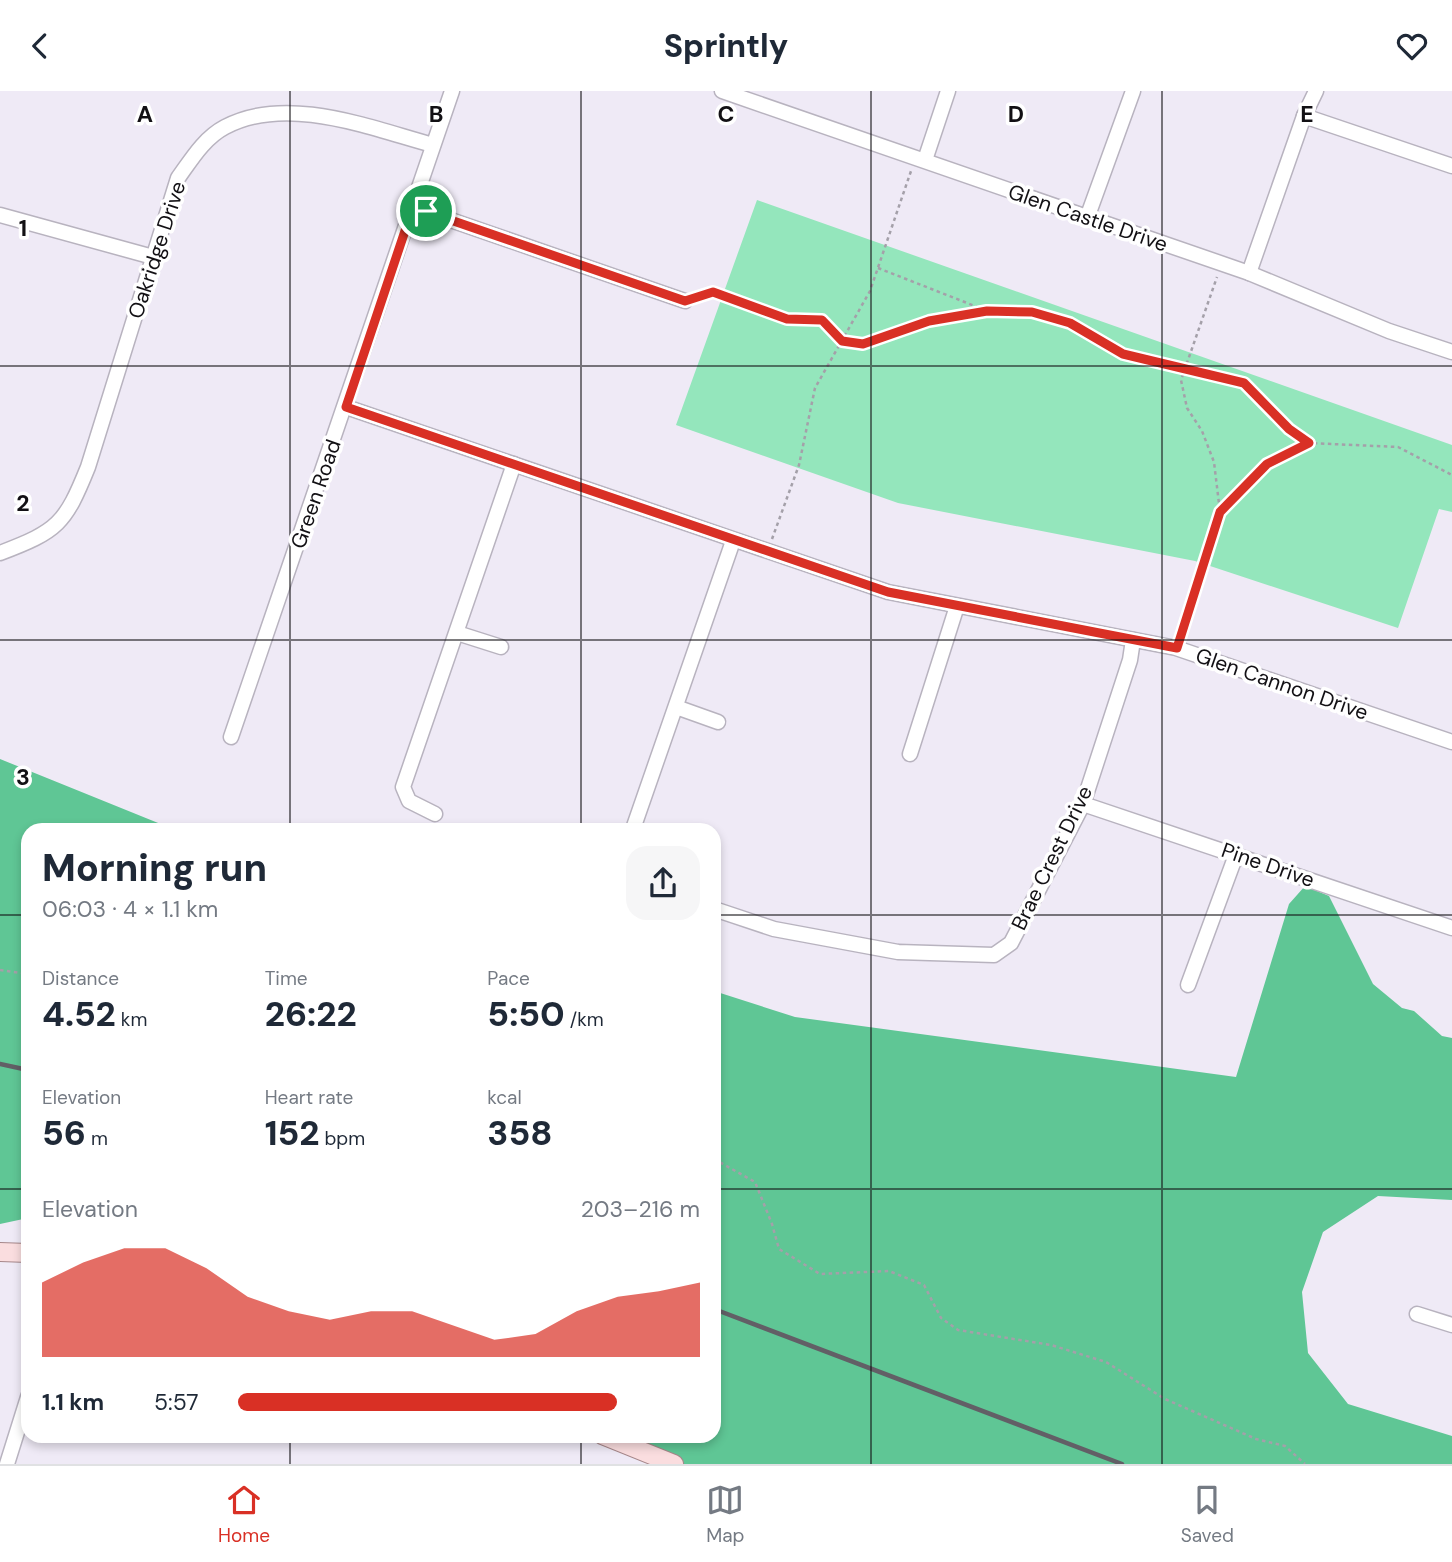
<!DOCTYPE html>
<html lang="en">
<head>
<meta charset="utf-8">
<style>
	:root { --surface:#fff; --page:#f6f6f7; --text:#1f2937; --muted:#747a83; --line:#e0e1e3; --accent:#d93025 }
	body { margin:0; font-family:"DM Sans",sans-serif; background:var(--page); color:var(--text); height:100vh; display:flex; flex-direction:column; font-size:26px; white-space:nowrap }
	* { box-sizing:border-box; margin:0 }
	p { font-size:23px; color:var(--muted) }
	.icon { flex:none; width:38px; height:38px; fill:none; stroke:currentColor; stroke-width:2; stroke-linecap:round; stroke-linejoin:round }
	.map { position:relative; flex:1; overflow:hidden }
	.details { position:absolute; left:21px; top:732px; width:700px; height:620px; display:flex; flex-direction:column; background:var(--surface); border-radius:21px; box-shadow:0 4px 10px #0003 }
	.details>* { flex:none }
	.pin { position:absolute; display:grid; place-items:center; width:60px; height:60px; color:#fff; margin:-30px; border:4px solid #fff; border-radius:50%; box-shadow:0 2px 7px #0007 }
	.round { display:grid; place-items:center; flex:none; width:74px; height:74px; border-radius:21px; background:var(--page) }
	.headline { display:flex; align-items:center; justify-content:space-between; height:119px; padding:0 21px }
	h1 { font-size:38px; font-weight:800; line-height:52px }
	.metrics { display:grid; grid-template-columns:repeat(3,1fr); gap:10px; height:119px; padding:7px 21px }
	.metrics div { display:grid; align-content:center }
	.metrics b { font-size:35px; font-weight:800 }
	.metrics small { font-size:19px; font-weight:400 }
	.metrics p { font-size:19px }
	.chart { height:196px; padding:14px 21px }
	.chart p { display:flex; justify-content:space-between }
	.chart svg { width:100%; height:126px; margin-top:7px; fill:var(--accent); opacity:.7 }
	ul { padding:0 21px; list-style:none; font-size:23px }
	li { display:grid; grid-template-columns:112px 84px 1fr; align-items:center; height:52px }
	li i { height:18px; border-radius:9px; background:var(--accent) }
	header { display:flex; justify-content:space-between; align-items:center; height:91px; padding:0 21px; background:var(--surface); font-size:32px; font-weight:800 }
	.tabs { display:flex; justify-content:space-around; align-items:center; height:98px; border-top:2px solid var(--line); background:var(--surface); font-size:19px; color:var(--muted) }
	.tabs a { display:grid; justify-items:center; gap:4px }
	.tabs .on { color:var(--accent) }
	.map>svg:first-child { display:block }
</style>
</head>
<body>
<header><svg class="icon" aria-label="back" viewBox="0 0 24 24"><path d="M15 5l-7 7 7 7"/></svg>Sprintly<svg class="icon" aria-label="heart" viewBox="0 0 24 24"><path d="M12 20l-8-8c-3-5 5-10 8-4 3-6 11-1 8 4z"/></svg></header>
<div class="map">
<svg width="1452" height="1373" viewBox="0 0 1452 1373">
	<rect width="100%" height="100%" fill="#efeaf6"/>
	<polygon fill="#94e6bc" points="757,109 1452,354 1452,421 1439,418 1398,537 1195,470 898,412 676,334"/>
	<g fill="#5fc695">
		<polygon points="0,668 173,738 28,738 28,1127 0,1133"/>
		<polygon points="1305,795 1329,805 1373,893 1402,917 1414,920 1442,945 1452,947 1452,1109 1378,1105 1323,1141 1302,1201 1308,1262 1348,1313 1452,1345 1452,1373 665,1373 603,1344 714,1344 714,900 795,926 1236,986 1289,813"/>
	</g>
	<g fill="none" stroke-linecap="round" stroke-linejoin="round">
		<defs>
			<g id="minor">
				<polyline points="722,0 1249,182 1389,240 1452,261"/>
				<polyline points="1304,25 1452,75"/>
				<polyline points="925,69 948,0"/>
				<polyline points="413,116 685,210"/>
				<polyline points="0,124 153,166"/>
				<polyline points="1087,127 1133,0"/>
				<polyline points="1249,182 1304,25 1316,0"/>
				<polyline points="346,316 888,501 1176,557 1452,651"/>
				<path d="M0 462C58 440 65 433 88 376L178 87C191 69 204 47 225 36 287 3 370 37 433 54"/>
				<polyline points="457,542 501,556"/>
				<polyline points="676,616 718,631"/>
				<polyline points="231,646 452,0"/>
				<polyline points="910,663 957,515"/>
				<polyline points="1083,713 1452,837"/>
				<polyline points="435,723 409,710 403,696 514,373"/>
				<polyline points="633,738 733,450"/>
				<polyline points="714,818 774,838 898,861 994,864 1011,852 1083,713 1130,569 1133,549"/>
				<polyline points="1188,894 1236,764"/>
				<polyline points="1417,1223 1452,1234"/>
				<polyline points="7,1373 28,1306"/>
			</g>
			<g id="major">
				<polyline points="0,1161 28,1162"/>
				<polyline points="602,1344 674,1373"/>
			</g>
		</defs>
		<use href="#minor" stroke="#b8b3bf" stroke-width="17"/>
		<use href="#major" stroke="#a6878a" stroke-width="20"/>
		<g stroke="#a4a0a9" stroke-width="2.5" stroke-dasharray="3.5 3.5" stroke-linecap="butt">
			<polyline points="878,177 985,219"/>
			<polyline points="698,206 713,201 787,228 822,229 842,250 863,253 929,230 987,220 1032,221 1070,232 1123,263 1244,292 1268,313 1289,338 1309,352"/>
			<polyline points="1220,421 1267,373 1309,352 1398,356 1452,384"/>
			<polyline points="772,448 799,374 815,297 870,200 911,80"/>
			<polyline points="1180,545 1220,421 1214,371 1202,340 1187,317 1181,289 1217,186"/>
			<polyline points="0,879 28,883"/>
			<polyline points="714,1068 755,1091 772,1133 779,1158 820,1183 889,1180 924,1194 941,1227 958,1239 1051,1254 1106,1271 1165,1308 1256,1348 1285,1355 1305,1373"/>
		</g>
		<use href="#minor" stroke="#fff" stroke-width="14"/>
		<use href="#major" stroke="#fadddf" stroke-width="18"/>
		<g stroke="#625f66" stroke-width="4.5">
			<polyline points="0,973 28,979"/>
			<polyline points="714,1218 1122,1373"/>
		</g>
	</g>
	<g fill="none" stroke-linecap="round" stroke-linejoin="round">
		<defs>
			<polygon id="route" points="413,116 685,210 713,201 787,228 822,229 842,250 863,253 929,230 987,220 1032,221 1070,232 1123,263 1244,292 1289,338 1309,352 1267,373 1220,421 1177,557 888,501 346,316"/>
		</defs>
		<use href="#route" stroke="#fff" stroke-width="14"/>
		<use href="#route" stroke="#d93025" stroke-width="9"/>
	</g>
	<path fill="none" stroke="#121014" stroke-width="2" stroke-opacity="0.55" d="M290 0V738M581 0V738M871 0V1373M1162 0V1373M0 275H1452M0 549H1452M0 824H28M714 824H1452M0 1098H28M714 1098H1452M290 1344V1373M581 1344V1373"/>
	<g text-anchor="middle" stroke-width="7" stroke-linejoin="round" paint-order="stroke">
		<g font-size="21" fill="#121014" stroke="#fff">
			<text transform="translate(1088 127) rotate(19)" y="7">Glen Castle Drive</text>
			<text transform="translate(157 159) rotate(-72)" y="7">Oakridge Drive</text>
			<text transform="translate(316 403) rotate(-71)" y="7">Green Road</text>
			<text transform="translate(1282 593) rotate(19)" y="7">Glen Cannon Drive</text>
			<text transform="translate(1052 767) rotate(-64)" y="7">Brae Crest Drive</text>
			<text transform="translate(1268 774) rotate(19)" y="7">Pine Drive</text>
		</g>
	</g>
	<g font-size="23" text-anchor="middle" font-weight="bold" fill="#121014" stroke="#fff" stroke-width="7" stroke-linejoin="round" paint-order="stroke">
		<text x="145" y="31">A</text>
		<text x="436" y="31">B</text>
		<text x="726" y="31">C</text>
		<text x="1016" y="31">D</text>
		<text x="1307" y="31">E</text>
		<text x="23" y="145">1</text>
		<text x="23" y="420">2</text>
		<text x="23" y="694">3</text>
	</g>
</svg>
<div class="pin" style="left:426px;top:120px;background:#1e9e55"><svg class="icon" aria-label="arrive" viewBox="0 0 24 24"><path d="M6 21V4h12l-3 4 3 4H6"/></svg></div>
<section class="details">
<div class="headline"><div><h1>Morning run</h1><p>06:03 · 4 × 1.1 km</p></div><a class="round"><svg class="icon" aria-label="share" viewBox="0 0 24 24"><path d="M12 15V3M7 8l5-5 5 5M5 13v7h14v-7"/></svg></a></div>
<div class="metrics">
<div><p>Distance</p><b>4.52<small> km</small></b></div>
<div><p>Time</p><b>26:22</b></div>
<div><p>Pace</p><b>5:50<small> /km</small></b></div>
</div>
<div class="metrics">
<div><p>Elevation</p><b>56<small> m</small></b></div>
<div><p>Heart rate</p><b>152<small> bpm</small></b></div>
<div><p>kcal</p><b>358</b></div>
</div>
<div class="chart"><p><span>Elevation</span>203–216 m</p>
<svg viewBox="0 0 160 44" preserveAspectRatio="none"><path d="M0 44V18L10 11L20 6L30 6L40 13L50 23L60 28L70 31L80 28L90 28L100 33L110 38L120 36L130 28L140 23L150 21L160 18V44z"/></svg>
</div>
<ul>
<li><b>1.1 km</b>5:57<i style="width:82%"></i></li>
</ul>
</section>
</div>
<nav class="tabs">
<a class="on"><svg class="icon" aria-label="home" viewBox="0 0 24 24"><path d="M3 11l9-7 9 7M6 9v11h12V9"/></svg>Home</a>
<a><svg class="icon" aria-label="map" viewBox="0 0 24 24"><path d="M3 6l6-2 6 2 6-2v14l-6 2-6-2-6 2zM9 4v14M15 6v14"/></svg>Map</a>
<a><svg class="icon" aria-label="saved" viewBox="0 0 24 24"><path d="M7 4h10v16l-5-4-5 4z"/></svg>Saved</a>
</nav>
</body>
</html>
